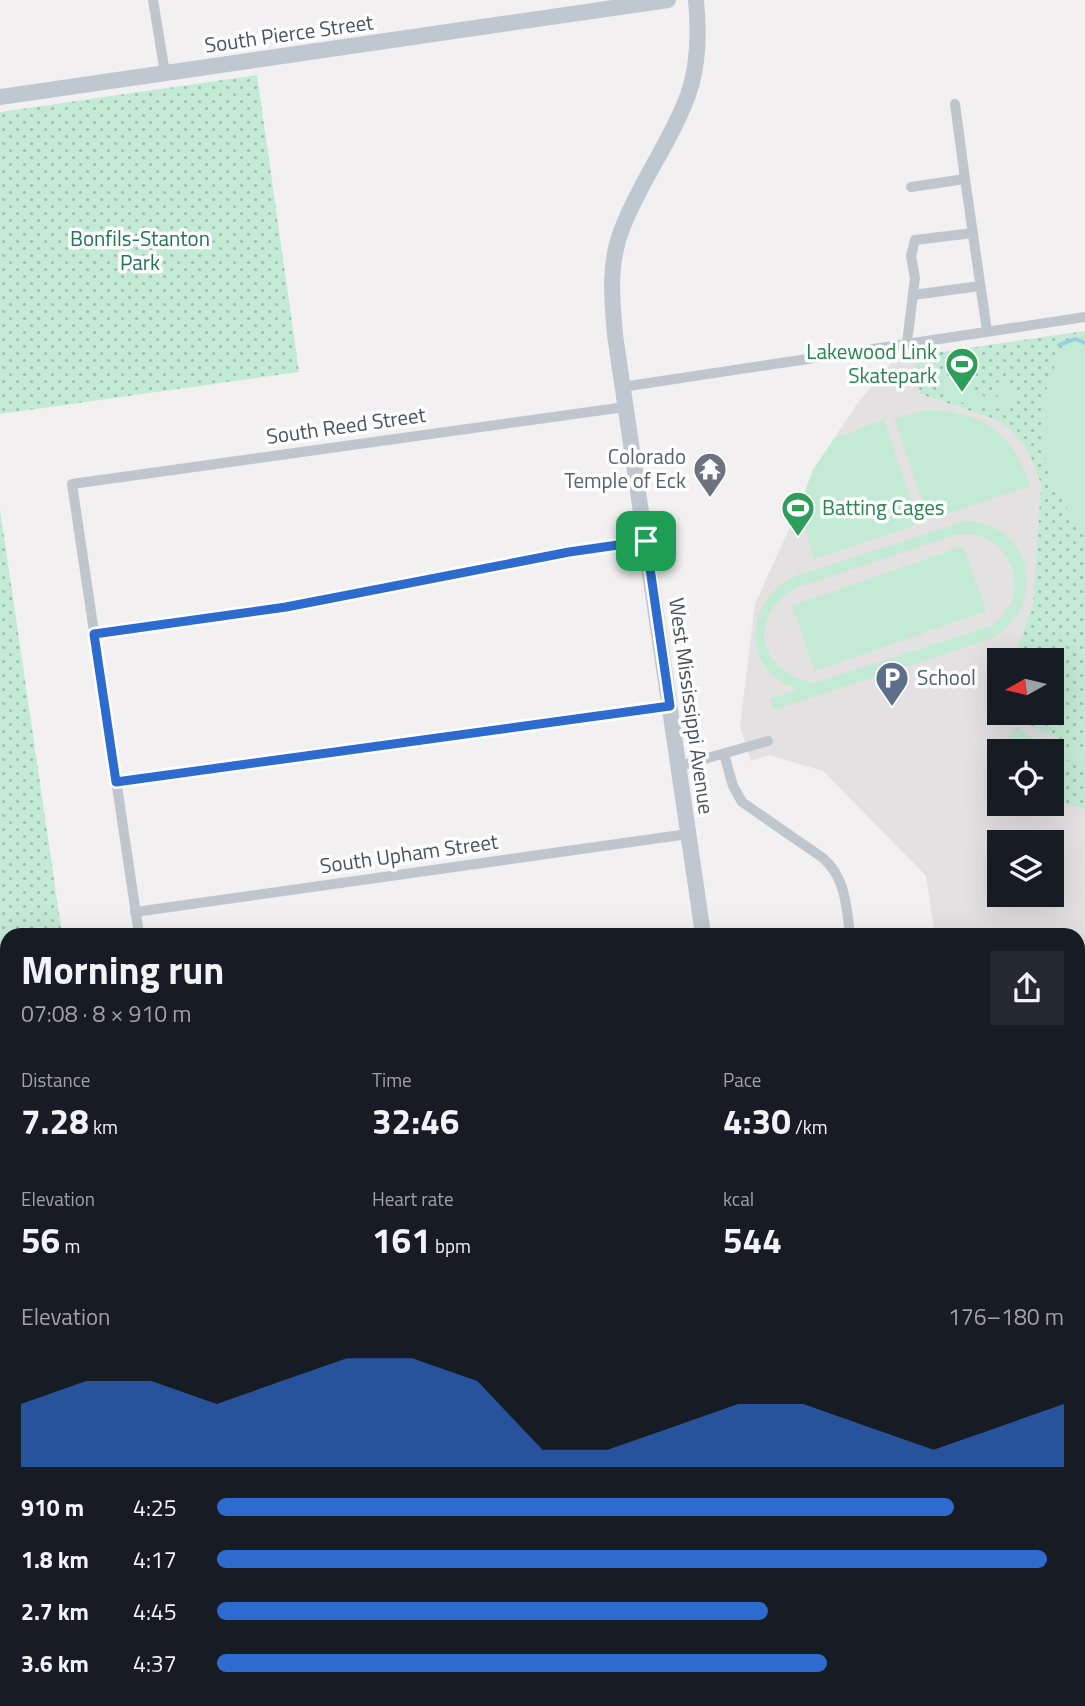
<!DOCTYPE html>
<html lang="en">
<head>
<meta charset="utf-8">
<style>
	:root { --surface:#171b24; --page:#242831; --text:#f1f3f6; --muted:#9ea1a6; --accent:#2d6cce }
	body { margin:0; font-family:"Titillium Web",sans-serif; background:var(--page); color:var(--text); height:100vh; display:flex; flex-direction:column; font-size:26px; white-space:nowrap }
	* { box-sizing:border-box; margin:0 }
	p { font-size:23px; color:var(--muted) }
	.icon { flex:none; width:38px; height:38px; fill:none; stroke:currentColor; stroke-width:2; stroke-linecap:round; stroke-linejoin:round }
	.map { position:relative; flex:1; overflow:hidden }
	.side { position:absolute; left:0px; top:928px; width:1085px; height:779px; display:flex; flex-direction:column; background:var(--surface); border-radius:21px 21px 0 0; box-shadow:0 7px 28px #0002 }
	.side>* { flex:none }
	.needle { width:46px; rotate:262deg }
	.controls { position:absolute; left:987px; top:648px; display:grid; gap:14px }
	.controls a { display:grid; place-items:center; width:77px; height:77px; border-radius:0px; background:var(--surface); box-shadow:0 7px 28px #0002; font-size:35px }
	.pin { position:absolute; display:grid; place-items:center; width:60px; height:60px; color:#fff; margin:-30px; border-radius:14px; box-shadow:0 4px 10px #0006 }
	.round { display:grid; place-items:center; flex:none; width:74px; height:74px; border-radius:0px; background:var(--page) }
	.overview { display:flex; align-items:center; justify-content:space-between; height:119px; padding:0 21px }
	h1 { font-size:38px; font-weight:700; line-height:52px }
	.figures { display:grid; grid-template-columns:repeat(3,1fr); gap:10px; height:119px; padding:7px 21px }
	.figures div { display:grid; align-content:center }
	.figures b { font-size:35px; font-weight:700 }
	.figures small { font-size:19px; font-weight:400 }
	.figures p { font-size:19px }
	.chart { height:196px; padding:14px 21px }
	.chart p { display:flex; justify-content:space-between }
	.chart svg { width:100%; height:126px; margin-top:7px; fill:var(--accent); opacity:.7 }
	ul { padding:0 21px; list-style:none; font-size:23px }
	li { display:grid; grid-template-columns:112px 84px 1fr; align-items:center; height:52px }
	li i { height:18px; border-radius:9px; background:var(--accent) }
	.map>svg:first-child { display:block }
</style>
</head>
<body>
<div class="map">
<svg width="1085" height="1706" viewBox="0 0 1085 1706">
	<defs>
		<pattern id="grass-dots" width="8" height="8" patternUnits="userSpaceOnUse" patternTransform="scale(1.75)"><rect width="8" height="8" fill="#c3ead4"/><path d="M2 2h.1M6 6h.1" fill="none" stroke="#a0c0af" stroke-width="1.8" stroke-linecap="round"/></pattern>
	</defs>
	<rect width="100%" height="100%" fill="#f2f0f0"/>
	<polygon fill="#faf7eb" points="694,1699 798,1699 800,1706 695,1706"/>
	<path fill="#e3e1e1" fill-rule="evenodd" d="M914 356 920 394 992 418 1008 427 1029 452 1041 484 1033 604 1013 660H999V712H1011L1013 719 1060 739 1052 784V751H999V803H1052V801L1085 809V1031L1078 1032V934H935L926 876 823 771 769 755 751 761 740 726 755 604 799 507 813 470 859 401 896 358ZM999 842H1052V894H999Z"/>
	<g fill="url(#grass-dots)">
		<polygon points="257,75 299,372 0,414 0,112"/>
		<polygon points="1085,331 1085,809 1052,801 1052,784 1060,739 1013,719 1011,712 1052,712 1052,660 1013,660 1033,604 1041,484 1029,452 1008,427 992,418 920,394 914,356"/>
		<polygon points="0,509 62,934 7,934 7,1340 0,1342"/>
		<polygon points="7,1381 7,1699 182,1699 183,1706 0,1706 0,1382"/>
	</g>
	<g fill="#c3ead4" fill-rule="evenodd">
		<path d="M1075 336 1085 340V530C1043 489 1030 421 1054 368 1060 356 1068 346 1075 336Z"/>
		<path d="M941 380C951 384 963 387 974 391 982 394 987 400 996 401L998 398 996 391 997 383 1002 381C1017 389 1025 406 1002 410 985 403 936 408 941 380Z"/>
		<path d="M926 410C982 410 1013 434 1030 486L935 518 927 515 895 419Z"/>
		<polygon points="884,419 917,520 911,527 814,559 799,507 813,470 834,439"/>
		<path d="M966 521C1035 523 1049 612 987 640L774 710 770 699 799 689C742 675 743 601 793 577ZM971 534C1007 539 1028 582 1005 613 1002 617 997 621 993 625L815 683C757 673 745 614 798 587L954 535Z"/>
		<polygon points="963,546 986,611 815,671 792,606"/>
		<polygon points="1017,727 1050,751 999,751"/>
		<polygon points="1070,745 1085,748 1085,765 1066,760"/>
	</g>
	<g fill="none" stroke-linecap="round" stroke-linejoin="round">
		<g stroke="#95cfe3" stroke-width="3.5">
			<polyline points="1059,345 1075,339 1085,343"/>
			<path d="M0 1173C3 1194 12 1219 0 1238"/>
			<polyline points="0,1430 2,1421 0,1407"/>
			<polyline points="0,1589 2,1592 0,1602"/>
			<polyline points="0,1645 7,1646"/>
			<polyline points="39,1699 41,1706"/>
		</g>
		<g stroke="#c0c6cd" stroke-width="10">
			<polyline points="153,0 165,73"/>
			<polyline points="955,104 965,179"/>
			<polyline points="911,187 965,179 987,331"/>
			<polyline points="913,295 980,286"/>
			<polyline points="907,343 915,278 911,256 915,240 973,233"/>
			<polyline points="622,387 1085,317"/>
			<polyline points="94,634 286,606 569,552 646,541"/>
			<path d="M724 754 733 786 742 802 823 858C846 878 846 906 850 934"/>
			<polyline points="679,766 768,741"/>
			<polyline points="116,782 670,706"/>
			<polyline points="135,912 688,834"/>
			<polyline points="139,934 72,484 625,407"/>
			<polyline points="1078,1317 1085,1365"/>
			<polyline points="190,1699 191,1706"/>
		</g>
		<g stroke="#bfc7d1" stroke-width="16">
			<path d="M696 0C699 32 699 64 688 95 671 142 639 183 622 229 608 264 612 299 615 335L703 934"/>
			<polyline points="0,97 668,0"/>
			<polyline points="818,1699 819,1706"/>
		</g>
		<g stroke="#b2becb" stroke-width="18">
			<polyline points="1078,1226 1085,1224"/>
			<polyline points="1078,1240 1085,1239"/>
			<polyline points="0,1355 7,1354"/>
			<polyline points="0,1375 7,1374"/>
		</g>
	</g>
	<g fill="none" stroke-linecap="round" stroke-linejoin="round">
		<defs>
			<polygon id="route" points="646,541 670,706 116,782 94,634 286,607 569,552"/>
		</defs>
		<use href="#route" stroke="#fff" stroke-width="14"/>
		<use href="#route" stroke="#2d6cce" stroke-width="9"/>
	</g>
	<defs>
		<symbol id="stadium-pin" viewBox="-11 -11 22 30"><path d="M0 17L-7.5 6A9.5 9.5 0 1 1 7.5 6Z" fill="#2e9e5b" stroke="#fff"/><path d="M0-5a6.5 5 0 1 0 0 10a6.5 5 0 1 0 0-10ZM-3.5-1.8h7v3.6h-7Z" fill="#fff"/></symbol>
		<symbol id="temple-pin" viewBox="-11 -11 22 30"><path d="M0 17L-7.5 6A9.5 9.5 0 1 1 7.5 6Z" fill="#6b7280" stroke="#fff"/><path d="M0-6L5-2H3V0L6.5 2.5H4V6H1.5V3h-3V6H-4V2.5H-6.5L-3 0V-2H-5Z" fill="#fff"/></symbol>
		<symbol id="parking-pin" viewBox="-11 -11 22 30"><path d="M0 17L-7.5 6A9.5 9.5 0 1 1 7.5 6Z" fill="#5c6f8a" stroke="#fff"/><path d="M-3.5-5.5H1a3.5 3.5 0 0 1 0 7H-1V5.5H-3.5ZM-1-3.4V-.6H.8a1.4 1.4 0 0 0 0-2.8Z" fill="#fff"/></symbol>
	</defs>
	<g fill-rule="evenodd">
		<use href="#stadium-pin" x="943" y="345" width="38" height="52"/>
		<use href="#temple-pin" x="691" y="450" width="38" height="52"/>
		<use href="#stadium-pin" x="779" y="489" width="38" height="52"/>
		<use href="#parking-pin" x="873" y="659" width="38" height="52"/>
	</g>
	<g text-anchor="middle" stroke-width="7" stroke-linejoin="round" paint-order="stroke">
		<g font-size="21" fill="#4a525b" stroke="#fff">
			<text transform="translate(289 34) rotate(-8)" y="7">South Pierce Street</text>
			<text transform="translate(346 426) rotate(-8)" y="7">South Reed Street</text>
			<text transform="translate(691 706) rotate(82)" y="7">West Mississippi Avenue</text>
			<text transform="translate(409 854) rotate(-8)" y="7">South Upham Street</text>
		</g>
		<g font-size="21" fill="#21754f" stroke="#fff">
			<text x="140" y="246">Bonfils-Stanton<tspan x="140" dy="24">Park</tspan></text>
		</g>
		<g font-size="21" fill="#27864d" stroke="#fff" text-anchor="end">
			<text x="937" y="359">Lakewood Link<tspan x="937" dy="24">Skatepark</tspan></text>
			<text x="822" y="515" text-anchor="start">Batting Cages</text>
		</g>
		<g font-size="21" fill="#5b616d" stroke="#fff" text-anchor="end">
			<text x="686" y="464">Colorado<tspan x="686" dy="24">Temple of Eck</tspan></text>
		</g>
		<g font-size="21" fill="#4e5e75" stroke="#fff" text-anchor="start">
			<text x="917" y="685">School</text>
		</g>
	</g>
</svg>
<div class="controls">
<a><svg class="needle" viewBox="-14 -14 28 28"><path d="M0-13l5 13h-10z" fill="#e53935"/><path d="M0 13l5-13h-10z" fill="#9ea1a6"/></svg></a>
<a><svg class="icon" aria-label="locate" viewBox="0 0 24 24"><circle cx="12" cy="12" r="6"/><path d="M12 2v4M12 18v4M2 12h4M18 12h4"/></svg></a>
<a><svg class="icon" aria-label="layers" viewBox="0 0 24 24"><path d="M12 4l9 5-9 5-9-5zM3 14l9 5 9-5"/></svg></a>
</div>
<div class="pin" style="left:646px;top:541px;background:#1e9e55"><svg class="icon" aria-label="arrive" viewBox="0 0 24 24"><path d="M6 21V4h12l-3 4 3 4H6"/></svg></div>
<section class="side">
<div class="overview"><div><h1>Morning run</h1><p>07:08 · 8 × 910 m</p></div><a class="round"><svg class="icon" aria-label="share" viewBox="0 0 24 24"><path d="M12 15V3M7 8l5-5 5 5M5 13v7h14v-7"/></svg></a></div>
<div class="figures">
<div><p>Distance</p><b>7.28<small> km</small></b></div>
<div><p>Time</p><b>32:46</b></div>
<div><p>Pace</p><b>4:30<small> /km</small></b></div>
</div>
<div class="figures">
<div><p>Elevation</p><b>56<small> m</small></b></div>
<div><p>Heart rate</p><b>161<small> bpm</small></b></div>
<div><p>kcal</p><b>544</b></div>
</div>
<div class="chart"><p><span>Elevation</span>176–180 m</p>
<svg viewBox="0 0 160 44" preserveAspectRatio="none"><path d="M0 44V22L10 14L20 14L30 22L40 14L50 6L60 6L70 14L80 38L90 38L100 30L110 22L120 22L130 30L140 38L150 30L160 22V44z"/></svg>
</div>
<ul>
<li><b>910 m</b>4:25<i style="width:87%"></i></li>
<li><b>1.8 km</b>4:17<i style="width:98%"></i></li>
<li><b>2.7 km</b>4:45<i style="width:65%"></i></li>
<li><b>3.6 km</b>4:37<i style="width:72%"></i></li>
</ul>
</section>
</div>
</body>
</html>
